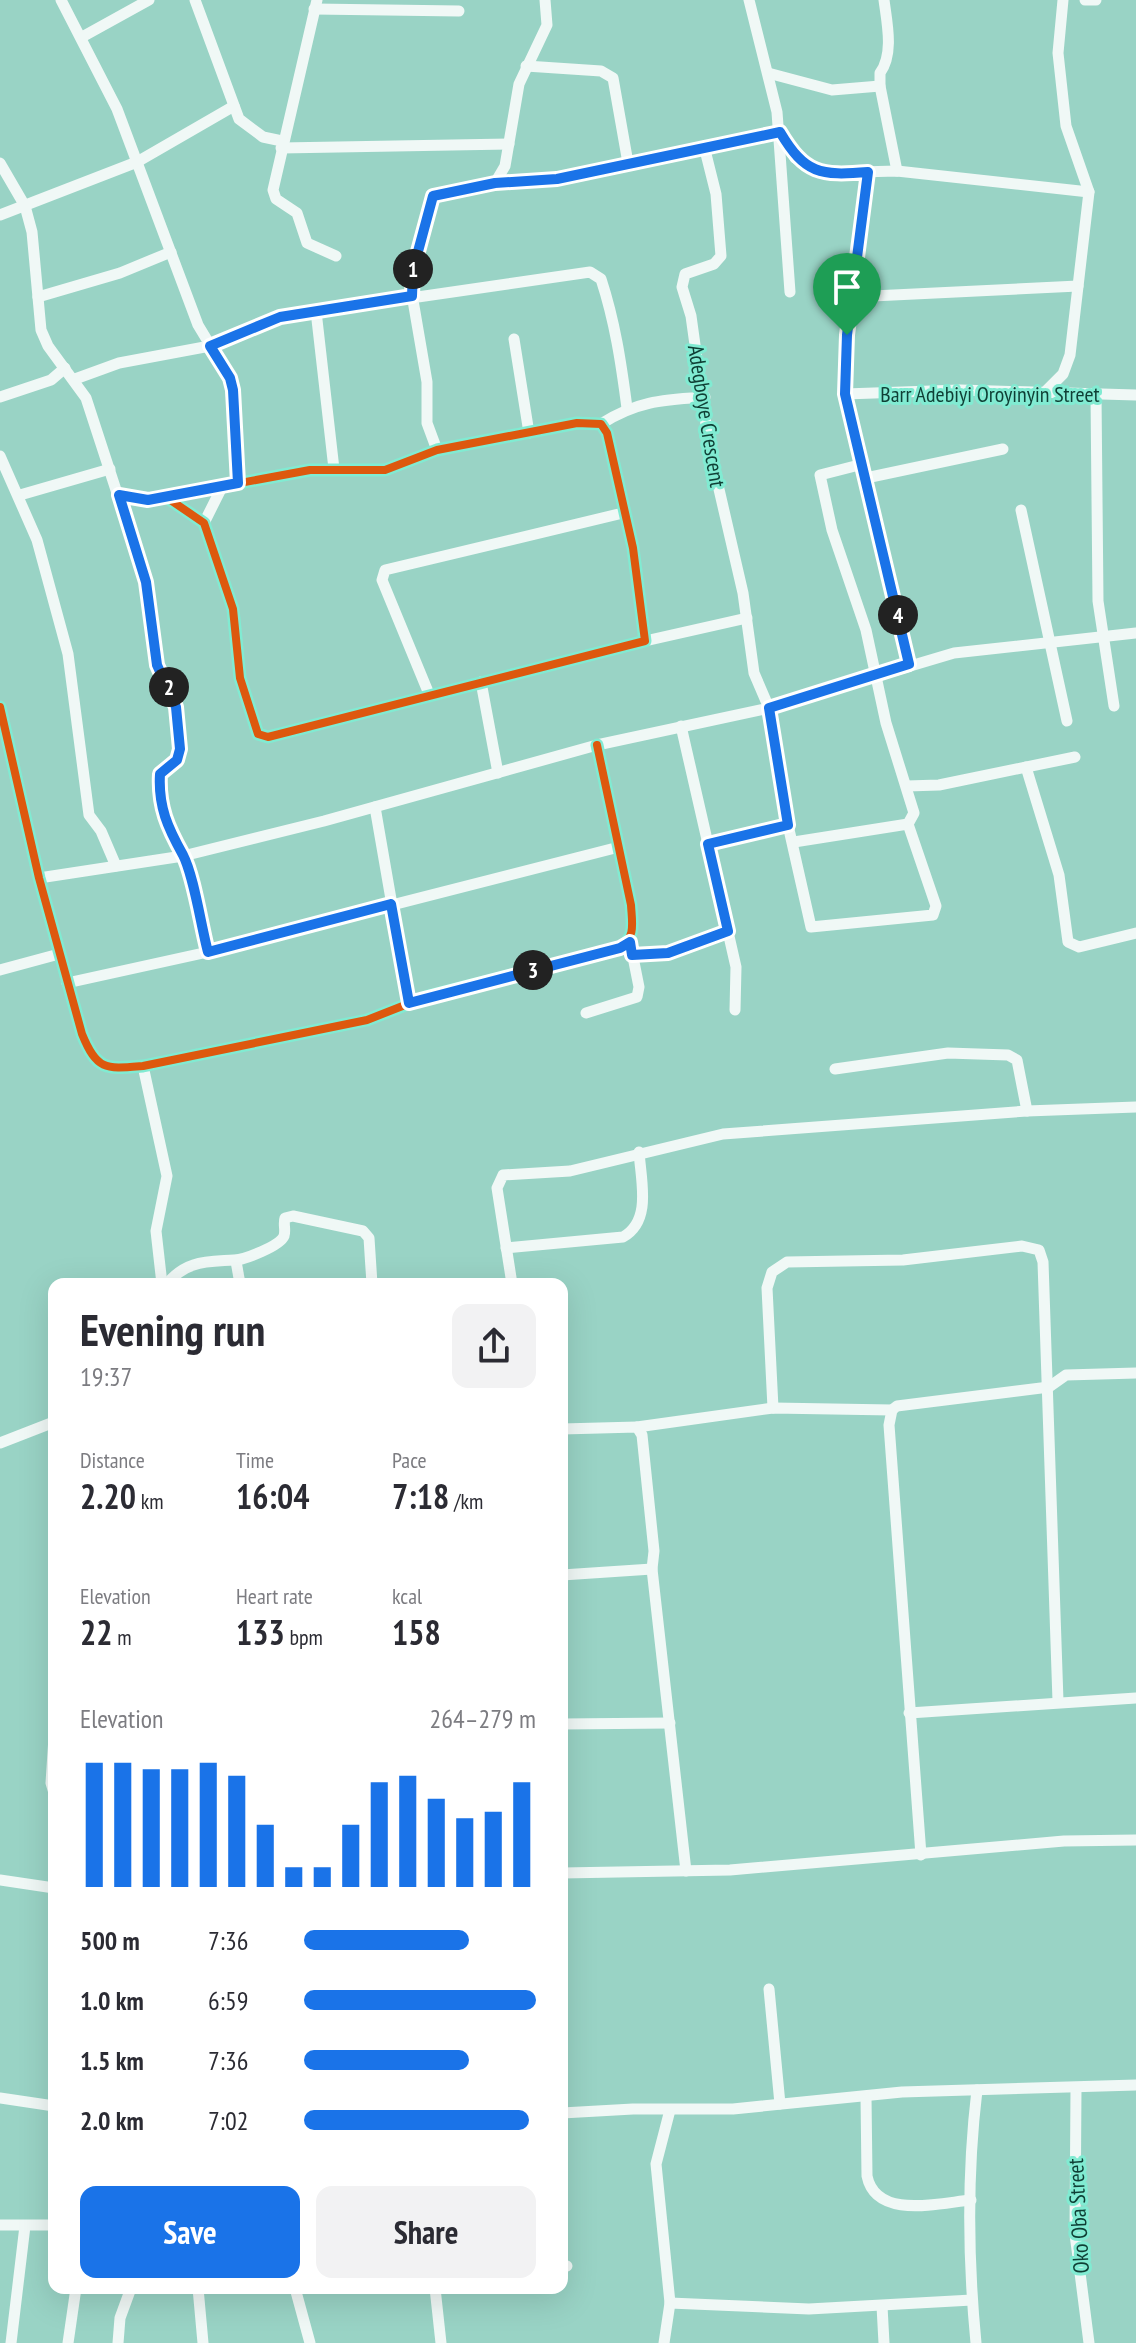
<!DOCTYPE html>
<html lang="en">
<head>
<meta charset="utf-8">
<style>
	:root { --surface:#fff; --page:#f2f2f3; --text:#2b2b33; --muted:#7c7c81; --accent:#1a73e8 }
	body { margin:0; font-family:"PT Sans Narrow",sans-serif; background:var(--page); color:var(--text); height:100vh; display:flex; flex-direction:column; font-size:30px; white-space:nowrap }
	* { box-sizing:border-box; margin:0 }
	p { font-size:26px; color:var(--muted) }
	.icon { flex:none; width:44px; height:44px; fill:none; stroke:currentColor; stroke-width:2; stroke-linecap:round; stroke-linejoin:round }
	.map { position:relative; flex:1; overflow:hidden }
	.panel { position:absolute; left:48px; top:1278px; width:520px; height:1016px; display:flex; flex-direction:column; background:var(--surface); border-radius:16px; box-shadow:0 8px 32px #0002 }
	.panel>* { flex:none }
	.pin { position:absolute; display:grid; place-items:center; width:68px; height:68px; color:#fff; margin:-82px -34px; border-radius:50% 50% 50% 0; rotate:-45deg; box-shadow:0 0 8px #0007 }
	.pin .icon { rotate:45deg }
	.km { position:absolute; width:40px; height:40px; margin:-20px; border-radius:50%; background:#222; color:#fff; font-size:22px; line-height:40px; text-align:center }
	.round { display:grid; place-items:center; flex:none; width:84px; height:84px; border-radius:16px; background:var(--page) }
	.headline { display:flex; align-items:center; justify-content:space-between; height:136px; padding:0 32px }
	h1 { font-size:44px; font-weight:600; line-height:60px }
	.stats { display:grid; grid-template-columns:repeat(3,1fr); gap:12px; height:136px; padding:8px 32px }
	.stats div { display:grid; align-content:center }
	.stats b { font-size:34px; font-weight:600 }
	.stats small { font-size:22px; font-weight:400 }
	.stats p { font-size:22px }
	.chart { height:224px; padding:16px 32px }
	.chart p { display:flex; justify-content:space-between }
	.chart svg { width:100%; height:144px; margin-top:8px; stroke:var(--accent); stroke-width:6 }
	.action { display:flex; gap:16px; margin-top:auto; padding:16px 32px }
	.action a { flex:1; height:92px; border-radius:16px; background:var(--accent); color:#fff; font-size:32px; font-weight:600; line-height:92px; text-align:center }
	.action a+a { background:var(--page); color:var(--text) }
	ul { padding:0 32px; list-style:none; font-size:26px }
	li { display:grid; grid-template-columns:128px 96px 1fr; align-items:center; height:60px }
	li i { height:20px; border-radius:10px; background:var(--accent) }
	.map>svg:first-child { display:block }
</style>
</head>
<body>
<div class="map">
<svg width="1136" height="2343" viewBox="0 0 1136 2343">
	<rect width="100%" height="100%" fill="#99d3c5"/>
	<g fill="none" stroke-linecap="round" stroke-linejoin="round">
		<g stroke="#f0f8f6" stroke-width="11">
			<polyline points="61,0 117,109 198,325 230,378 238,483"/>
			<polyline points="195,0 239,119 263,137 282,141"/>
			<polyline points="317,0 273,190 276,199 297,213 307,243 336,256"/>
			<polyline points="749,0 777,112 790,292"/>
			<path d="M884 0C887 23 894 54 880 73V86L897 171"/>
			<polyline points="1085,0 1096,0"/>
			<polyline points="314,9 459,11"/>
			<polyline points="82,37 149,0"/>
			<polyline points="526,66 601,71 613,78 628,163"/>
			<polyline points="768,73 832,90 880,86"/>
			<polyline points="704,146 716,194 721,256 714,264 685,274 682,287 691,316 709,446 743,593 754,673 769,708 788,825 708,844 736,967 735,1010"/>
			<polyline points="281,148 509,144"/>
			<path d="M0 163 25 206 32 232 41 330 48 346 86 398 146 582 154 652 176 707 180 749 177 760 160 774C158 807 168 828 183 855 194 876 201 926 208 952"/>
			<polyline points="868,172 847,335 845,394 909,664"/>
			<polyline points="495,183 505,166 519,84 547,25 545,0"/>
			<polyline points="0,215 137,162 234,106"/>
			<polyline points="38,297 120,273 171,252"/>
			<polyline points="852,297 1078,286"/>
			<polyline points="316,311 334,469"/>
			<polyline points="514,339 529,433"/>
			<path d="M75 379 119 363 210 346 280 317 590 272 601 279C615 322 621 362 627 408"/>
			<polyline points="845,394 960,390 1136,395"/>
			<polyline points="1043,394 1063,374 1070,355 1089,192 1066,126 1058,53 1063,0"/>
			<polyline points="1096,395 1098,601 1114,706"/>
			<polyline points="0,397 51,380 65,368"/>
			<path d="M601 424C637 401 663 400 705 397"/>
			<polyline points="437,450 427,423 427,382 410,283 433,196 495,183 557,179 780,132 795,158 821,173 897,171 1089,192"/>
			<polyline points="0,456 37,540 68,654 89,815 101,831 116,866"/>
			<polyline points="866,478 1003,449"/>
			<polyline points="20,495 110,469"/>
			<polyline points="119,495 148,500 310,470 385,470 437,450 577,423 601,424 607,433 633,548 645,641 268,737 258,734 240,678 233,609 204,523 166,497"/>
			<polyline points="1021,510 1067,721"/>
			<polyline points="204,523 222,487"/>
			<polyline points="645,641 747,618"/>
			<polyline points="481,682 498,773"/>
			<polyline points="429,694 382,580 385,570 623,513"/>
			<path d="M0 707 39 878 82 1034C97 1071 106 1069 143 1066L367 1020 428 996 620 948C636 937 632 923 631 905L597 745"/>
			<polyline points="681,726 708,844"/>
			<polyline points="1026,767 1059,875 1068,942 1079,947 1136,933"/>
			<polyline points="907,786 939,785 1075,757"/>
			<polyline points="375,807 409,1003"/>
			<polyline points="788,825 811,927 933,915 936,906 908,824"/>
			<polyline points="794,842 908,824 914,813 886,723 866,630 832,530 820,475 863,464"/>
			<polyline points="39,878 183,856 324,821 597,745 769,708 954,653 1136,633"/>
			<polyline points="632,955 668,953 728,931"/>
			<polyline points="0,970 59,954"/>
			<polyline points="67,983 208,952 619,847"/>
			<polyline points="586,1013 637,997 639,987 630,942"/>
			<polyline points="143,1066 167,1176 156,1231 162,1284"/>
			<polyline points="835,1069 948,1053 1008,1055 1017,1060 1027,1111"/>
			<path d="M506 1248 623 1237C652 1221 641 1181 639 1152"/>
			<polyline points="236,1261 240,1284"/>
			<path d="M167 1284C186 1260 207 1262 234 1260 244 1260 280 1246 284 1236 286 1230 283 1224 285 1218L293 1216 363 1231 369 1238 372 1284"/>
			<polyline points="512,1284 497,1188 503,1175 570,1171 723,1134 1027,1111 1136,1107"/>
			<polyline points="773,1408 767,1288 772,1272 787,1262 903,1260 1022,1246 1039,1250 1043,1262 1058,1701"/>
			<polyline points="637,1427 773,1408 892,1410"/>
			<polyline points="562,1429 637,1427 642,1435 654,1551 652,1569 686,1871"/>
			<polyline points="0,1443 54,1422"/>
			<polyline points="562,1575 652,1569"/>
			<polyline points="909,1713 1136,1698"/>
			<polyline points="562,1724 670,1723"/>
			<polyline points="54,1737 51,1783 54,1793"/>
			<polyline points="921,1855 889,1425 892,1410 897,1406 1049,1387 1066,1375 1136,1373"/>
			<polyline points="562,1873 730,1870 1064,1841 1136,1840"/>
			<polyline points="0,1880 54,1888"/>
			<polyline points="769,1989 780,2104"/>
			<polyline points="1076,2088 1075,2234 1089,2343"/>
			<path d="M866 2097 867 2176C876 2220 939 2203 971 2200"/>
			<polyline points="0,2098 54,2106"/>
			<polyline points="562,2113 633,2109 733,2109 902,2092 1136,2085"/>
			<polyline points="0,2225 54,2225"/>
			<polyline points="562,2267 567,2266"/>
			<polyline points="198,2288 203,2343"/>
			<polyline points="295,2288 310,2343"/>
			<polyline points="435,2288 441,2343"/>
			<polyline points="670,2303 809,2309 972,2300"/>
			<polyline points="882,2306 884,2343"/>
			<polyline points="11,2343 25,2226"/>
			<polyline points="68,2343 76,2288"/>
			<polyline points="118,2343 120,2318 131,2288"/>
			<polyline points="664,2343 670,2303 656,2164 670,2110"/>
			<path d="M976 2343C968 2260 967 2173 977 2090"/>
		</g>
		<defs>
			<g id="cycleway">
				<polyline points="119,495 148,500 310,470 385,470 437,450 577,423 601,424 607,433 633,548 645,641 268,737 258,734 240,678 233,609 204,523 166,497"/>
				<path d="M0 707 39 878 82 1034C97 1071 106 1069 143 1066L367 1020 428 996 620 948C636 937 632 923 631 905L597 745"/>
			</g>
		</defs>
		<use href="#cycleway" stroke="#81ebd2" stroke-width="13"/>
		<use href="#cycleway" stroke="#dd580e" stroke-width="8"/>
	</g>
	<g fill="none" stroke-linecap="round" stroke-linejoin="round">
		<defs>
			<path id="route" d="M780 132C805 174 820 176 868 172L847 335 845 394 909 664 769 708 788 825 708 844 728 931 668 953 632 955 630 942 620 948 409 1003 391 904 208 952C201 926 194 876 183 855 168 828 158 807 160 774L177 760 180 749 176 707 157 665 146 582 119 495 148 500 238 483 233 390 230 378 210 346 280 317 412 296 413 270 433 196 495 183 557 179Z"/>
		</defs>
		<use href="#route" stroke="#fff" stroke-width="16"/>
		<use href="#route" stroke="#1a73e8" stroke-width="10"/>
	</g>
	<g text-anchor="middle" stroke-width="6" stroke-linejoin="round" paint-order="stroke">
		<g font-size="22" fill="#0f3f35" stroke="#81ebd2">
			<text x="990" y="402">Barr Adebiyi Oroyinyin Street</text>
			<text transform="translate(707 416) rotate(81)" y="8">Adegboye Crescent</text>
			<text transform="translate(1078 2216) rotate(-93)" y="8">Oko Oba Street</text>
		</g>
	</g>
</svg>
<div class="pin" style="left:847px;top:335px;background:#1e9e55"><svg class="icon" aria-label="arrive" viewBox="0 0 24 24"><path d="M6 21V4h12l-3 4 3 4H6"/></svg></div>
<b class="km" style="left:413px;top:269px">1</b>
<b class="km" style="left:169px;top:687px">2</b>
<b class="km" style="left:533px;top:970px">3</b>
<b class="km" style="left:898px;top:615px">4</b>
<section class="panel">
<div class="headline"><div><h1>Evening run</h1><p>19:37</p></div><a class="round"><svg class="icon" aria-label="share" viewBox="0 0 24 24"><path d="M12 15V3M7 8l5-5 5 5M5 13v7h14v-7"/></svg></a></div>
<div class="stats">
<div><p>Distance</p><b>2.20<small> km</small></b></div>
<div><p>Time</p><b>16:04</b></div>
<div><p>Pace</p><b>7:18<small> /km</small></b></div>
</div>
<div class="stats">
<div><p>Elevation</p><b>22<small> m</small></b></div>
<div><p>Heart rate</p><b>133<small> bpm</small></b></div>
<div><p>kcal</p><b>158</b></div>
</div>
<div class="chart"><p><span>Elevation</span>264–279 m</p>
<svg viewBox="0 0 160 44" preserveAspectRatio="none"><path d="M5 44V6M15 44V6M25 44V8M35 44V8M45 44V6M55 44V10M65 44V25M75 44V38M85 44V38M95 44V25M105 44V12M115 44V10M125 44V17M135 44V23M145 44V21M155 44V12"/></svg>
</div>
<ul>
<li><b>500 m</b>7:36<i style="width:71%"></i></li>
<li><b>1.0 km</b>6:59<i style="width:100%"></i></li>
<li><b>1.5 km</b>7:36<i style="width:71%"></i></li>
<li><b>2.0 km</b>7:02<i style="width:97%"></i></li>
</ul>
<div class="action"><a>Save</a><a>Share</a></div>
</section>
</div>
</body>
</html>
